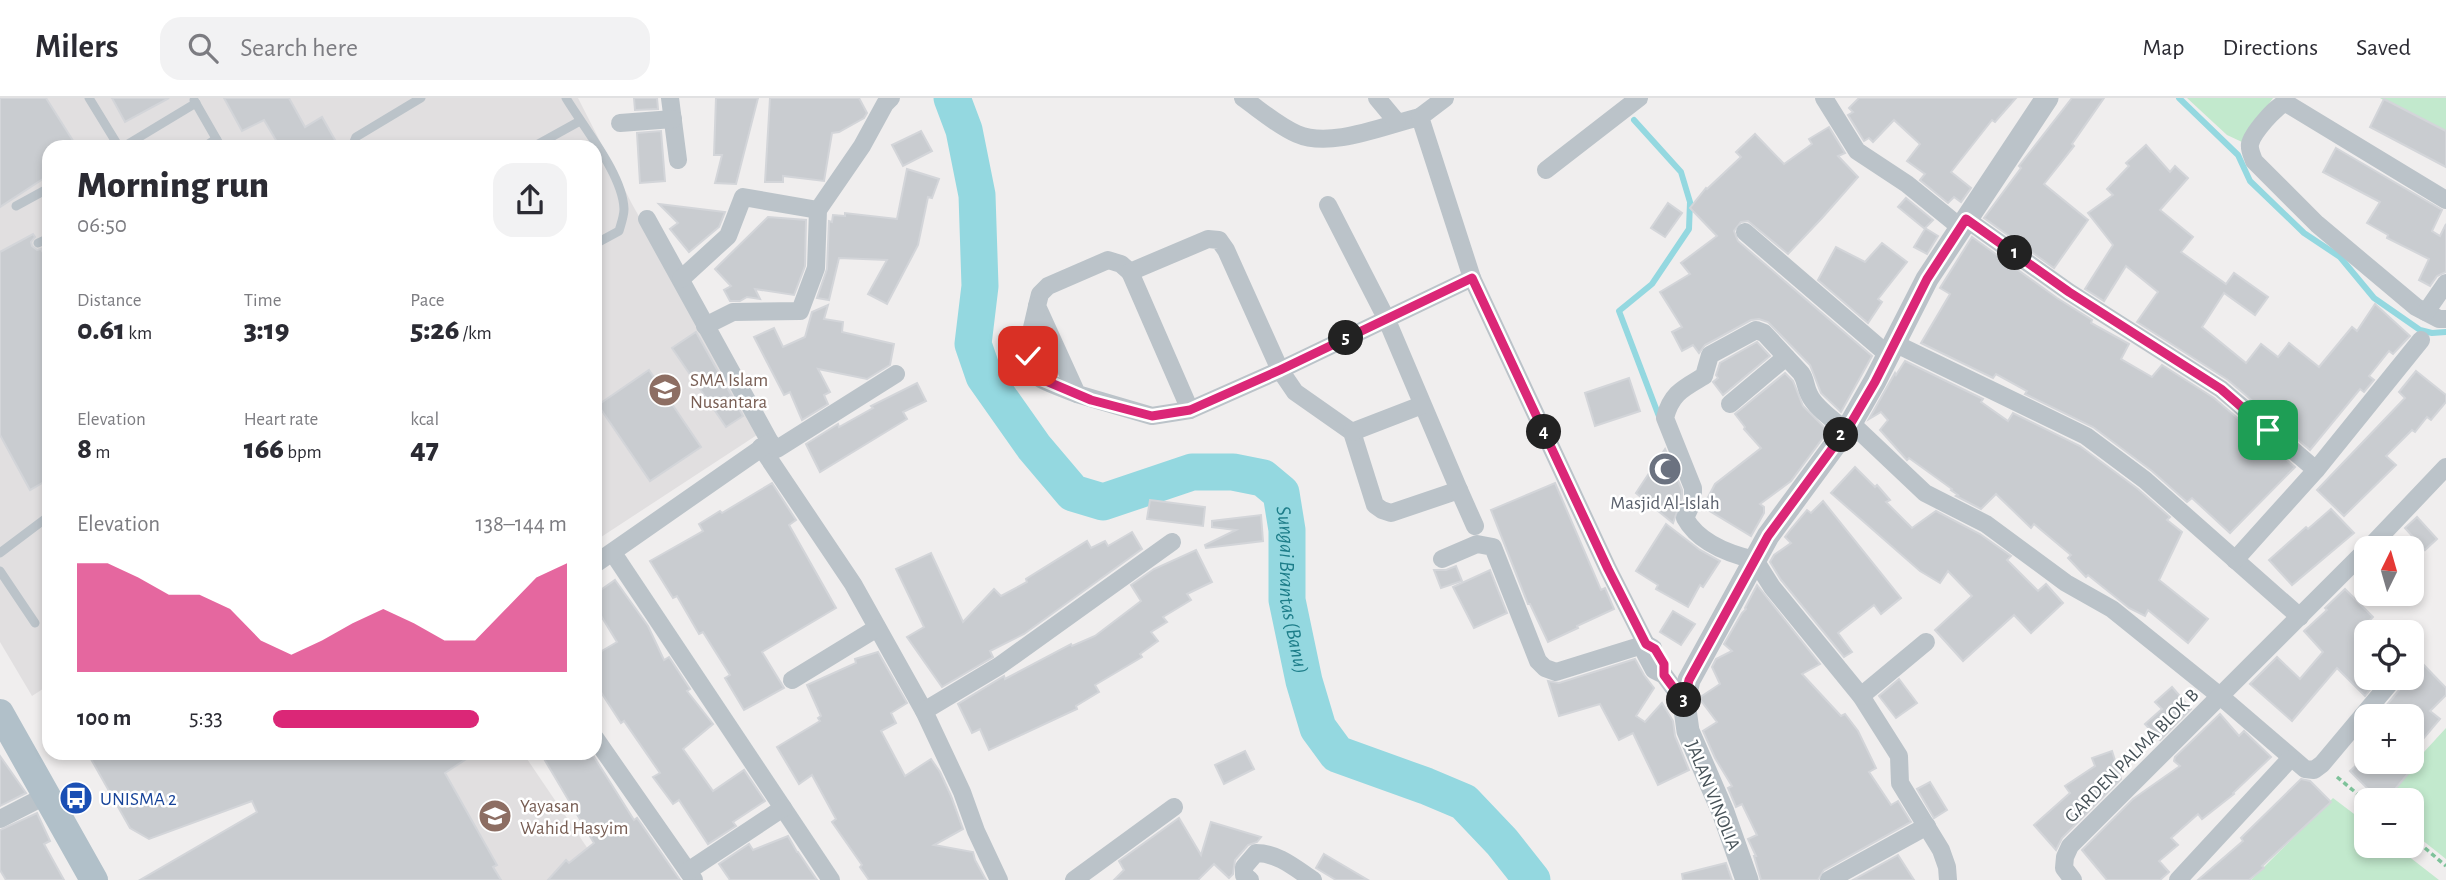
<!DOCTYPE html>
<html lang="en">
<head>
<meta charset="utf-8">
<style>
	:root { --surface:#fff; --page:#f2f2f3; --text:#2b2b33; --muted:#7c7c81; --line:#e1e1e2; --accent:#db2777 }
	body { margin:0; font-family:"Alegreya Sans",sans-serif; background:var(--page); color:var(--text); height:100vh; display:flex; flex-direction:column; font-size:26px; white-space:nowrap }
	* { box-sizing:border-box; margin:0 }
	p { font-size:23px; color:var(--muted) }
	.icon { flex:none; width:38px; height:38px; fill:none; stroke:currentColor; stroke-width:2; stroke-linecap:round; stroke-linejoin:round }
	.map { position:relative; flex:1; overflow:hidden }
	.panel { position:absolute; left:42px; top:42px; width:560px; height:620px; display:flex; flex-direction:column; background:var(--surface); border-radius:21px; box-shadow:0 4px 10px #0003 }
	.panel>* { flex:none }
	.needle { width:46px; rotate:5deg }
	.controls { position:absolute; left:2354px; top:438px; display:grid; gap:14px }
	.controls a { display:grid; place-items:center; width:70px; height:70px; border-radius:14px; background:var(--surface); box-shadow:0 4px 10px #0003; font-size:35px }
	.pin { position:absolute; display:grid; place-items:center; width:60px; height:60px; color:#fff; margin:-30px; border-radius:14px; box-shadow:0 4px 10px #0006 }
	.km { position:absolute; width:35px; height:35px; margin:-18px; border-radius:50%; background:#222; color:#fff; font-size:19px; line-height:35px; text-align:center }
	.round { display:grid; place-items:center; flex:none; width:74px; height:74px; border-radius:21px; background:var(--page) }
	.head { display:flex; align-items:center; justify-content:space-between; height:119px; padding:0 35px }
	h1 { font-size:38px; font-weight:800; line-height:52px }
	.stats { display:grid; grid-template-columns:repeat(3,1fr); gap:10px; height:119px; padding:7px 35px }
	.stats div { display:grid; align-content:center }
	.stats b { font-size:30px; font-weight:800 }
	.stats small { font-size:19px; font-weight:400 }
	.stats p { font-size:19px }
	.chart { height:196px; padding:14px 35px }
	.chart p { display:flex; justify-content:space-between }
	.chart svg { width:100%; height:126px; margin-top:7px; fill:var(--accent); opacity:.7 }
	ul { padding:0 35px; list-style:none; font-size:23px }
	li { display:grid; grid-template-columns:112px 84px 1fr; align-items:center; height:52px }
	li i { height:18px; border-radius:9px; background:var(--accent) }
	header { display:flex; align-items:center; gap:42px; box-sizing:border-box; height:98px; padding:0 35px; background:var(--surface); border-bottom:2px solid var(--line) }
	header strong { font-size:33px }
	nav { display:flex; gap:38px; margin-inline-start:auto; font-size:24px }
	.search { width:490px; height:63px; background:var(--page); display:flex; align-items:center; gap:18px; box-sizing:border-box; padding:0 24px; border-radius:21px; color:var(--muted); font-size:26px }
	.map>svg:first-child { display:block }
</style>
</head>
<body>
<header>
<strong>Milers</strong>
<div class="search"><svg class="icon" aria-label="search" viewBox="0 0 24 24"><circle cx="10" cy="10" r="6"/><path d="M15 15l6 6"/></svg>Search here</div>
<nav><a>Map</a><a>Directions</a><a>Saved</a></nav>
</header>
<div class="map">
<svg width="2446" height="782" viewBox="0 0 2446 782">
	<rect width="100%" height="100%" fill="#f0eeee"/>
	<g fill="#e1dfe0">
		<polygon points="0,0 578,0 632,106 760,335 595,443 595,49 49,49 49,587 32,598 0,544"/>
		<polygon points="477,655 523,655 609,782 464,782 410,697"/>
	</g>
	<g fill="#c2e9cd">
		<polygon points="2187,0 2273,0 2242,44 2227,37"/>
		<polygon points="2380,0 2446,0 2446,39"/>
		<polygon points="2446,630 2446,761 2412,734 2412,702 2380,702"/>
		<polygon points="2333,700 2366,725 2366,747 2394,747 2439,782 2251,782"/>
	</g>
	<g fill="none" stroke-linecap="round" stroke-linejoin="round">
		<g stroke="#94d8e0" stroke-width="6">
			<polyline points="2179,0 2238,57 2250,83 2304,135 2340,159 2374,200 2420,232 2432,235 2446,234"/>
			<polyline points="1634,22 1681,74 1690,104 1689,131 1652,186 1619,213 1660,321"/>
		</g>
		<path stroke="#94d8e0" stroke-width="37" id="s1" d="M952 0 964 32 977 97 980 188 973 246 984 278 1034 349 1073 395 1103 404 1192 374H1233L1263 380 1281 395 1287 432V502L1304 583 1318 630 1337 656 1426 688 1464 704 1502 744 1532 782"/>
	</g>
	<g fill="#c9ccd0" stroke="#d3d5d9" stroke-width="2">
		<polygon points="0,0 46,0 77,49 49,49 49,77 0,109"/>
		<polygon points="112,0 169,0 125,24"/>
		<polygon points="224,0 289,0 305,29 322,19 339,49 280,49 264,22 242,33"/>
		<polygon points="634,0 657,0 658,11 635,12"/>
		<polygon points="716,0 758,0 736,86 715,85 722,57 714,57"/>
		<polygon points="770,0 859,0 867,15 864,20 839,34 832,35 824,83 783,78 783,84 765,84"/>
		<polygon points="1859,0 2016,0 1995,24 1992,22 1951,74 1971,90 1961,104 1954,99 1948,105 1920,82 1925,76 1907,63 1920,46 1894,22 1873,44 1869,40 1864,43 1848,17 1853,14 1849,10"/>
		<polygon points="2072,0 2104,0 2072,46 2074,48 2044,86 2088,122 2054,170 1984,120 2021,70 2019,68"/>
		<polygon points="2384,1 2446,33 2446,69 2370,29"/>
		<polygon points="1829,29 1845,55 1838,58 1858,79 1822,120 1788,156 1748,123 1741,124 1734,133 1738,143 1872,258 1841,314 1821,295 1810,267 1768,224 1759,221 1751,222 1705,247 1699,255 1693,247 1682,253 1672,234 1682,229 1660,194 1690,176 1681,165 1717,138 1690,110 1706,90 1707,91 1741,59 1736,54 1755,36 1784,66 1812,46 1809,41"/>
		<polygon points="661,33 665,83 640,85 637,35"/>
		<polygon points="921,33 932,53 903,68 892,47"/>
		<polygon points="2146,47 2170,74 2175,68 2188,80 2160,112 2193,139 2181,154 2226,186 2234,175 2268,199 2255,217 2224,195 2202,229 2246,265 2261,246 2278,259 2289,245 2319,269 2352,229 2357,233 2375,206 2410,238 2393,256 2389,253 2369,278 2374,282 2364,294 2360,291 2310,352 2228,282 2137,224 2158,194 2126,168 2104,203 2085,191 2113,147 2088,115 2113,97 2107,91 2129,68 2126,65"/>
		<polygon points="2336,50 2442,112 2432,133 2440,138 2446,126 2446,174 2437,178 2430,188 2419,182 2429,161 2387,140 2388,137 2367,125 2380,104 2323,74"/>
		<polygon points="907,71 939,81 932,100 928,99 918,147 887,206 868,196 887,162 839,160 829,202 817,200 827,171 829,123 832,124 833,117 845,118 845,115 897,121"/>
		<polygon points="1906,100 1933,122 1925,130 1938,138 1927,156 1914,149 1925,131 1898,109"/>
		<polygon points="1668,105 1682,115 1665,139 1651,130"/>
		<polygon points="659,106 708,112 725,114 719,129 689,154 670,131 678,125"/>
		<polygon points="768,119 806,122 805,168 794,197 755,191 760,201 747,199 740,203 730,203 724,192 731,188 715,171"/>
		<polygon points="33,136 35,139 31,144 32,148 37,152 41,151 49,165 49,381 30,392 0,337 0,154"/>
		<polygon points="1972,139 2057,200 2092,222 2091,225 2129,246 2121,261 2152,279 2162,267 2214,300 2295,369 2230,435 2192,400 2187,404 2152,373 2093,329 2025,296 2027,293 1996,276 1993,280 1921,245 1950,196 1940,190"/>
		<polygon points="1882,145 1907,164 1878,201 1882,204 1868,225 1818,182 1836,149 1865,164"/>
		<polygon points="828,207 824,221 843,224 842,234 894,246 890,267 867,281 818,271 830,294 824,297 828,306 802,322 790,294 784,297 754,239 774,230 783,249 805,239 812,214"/>
		<polygon points="696,234 743,318 726,329 672,250"/>
		<polygon points="1757,244 1770,258 1723,297 1713,284 1718,280 1716,277 1720,265"/>
		<polygon points="1905,263 1983,301 1981,304 2008,323 2013,315 2080,348 2138,391 2170,419 2167,422 2182,434 2159,482 2208,521 2188,545 2148,512 2145,518 2129,510 2088,477 2086,479 2068,460 2071,457 2034,426 2031,430 1996,396 1981,411 1956,398 1958,397 1951,392 1952,391 1909,360 1907,362 1880,332 1888,322 1881,314 1869,321 1895,275 1896,277"/>
		<polygon points="649,272 701,349 650,383 598,307"/>
		<polygon points="2416,273 2446,297 2446,304 2431,322 2427,319 2415,334 2412,332 2386,358 2396,367 2344,418 2317,392 2405,300 2399,294"/>
		<polygon points="1785,275 1793,283 1803,308 1828,333 1791,383 1760,406 1764,409 1764,415 1751,438 1703,409 1715,386 1761,350 1744,331 1745,329 1735,316"/>
		<polygon points="1629,280 1640,313 1595,328 1585,295"/>
		<polygon points="917,285 926,303 903,314 907,321 820,374 806,346 838,326 839,329 873,310 871,308"/>
		<polygon points="1665,351 1682,392 1682,400 1673,425 1636,395"/>
		<polygon points="1855,369 1875,389 1877,387 1890,402 1886,404 1912,430 1936,413 1980,436 2011,458 2007,462 2038,493 2046,486 2063,505 2031,535 2014,517 1963,563 1935,532 1972,498 1948,473 1940,485 1920,473 1831,395"/>
		<polygon points="772,385 796,422 789,427 836,510 762,554 784,590 744,612 725,580 730,577 703,534 699,536 677,498 673,500 650,463 703,433 699,426 720,413 722,415"/>
		<polygon points="1555,385 1601,492 1605,490 1614,511 1577,528 1578,530 1548,544 1530,506 1528,506 1491,412"/>
		<polygon points="1150,402 1205,409 1203,428 1147,421"/>
		<polygon points="1823,403 1901,500 1881,516 1874,507 1838,535 1852,554 1844,559 1781,482 1770,464 1774,457 1791,445 1785,439 1791,431 1807,412 1811,415"/>
		<polygon points="2331,411 2354,435 2292,487 2269,462 2306,429 2308,431"/>
		<polygon points="1261,417 1263,443 1206,450 1205,447 1236,432 1212,429 1212,423"/>
		<polygon points="2417,419 2437,441 2425,452 2405,430"/>
		<polygon points="1666,426 1700,452 1720,463 1703,489 1700,487 1688,509 1656,491 1658,487 1636,473"/>
		<polygon points="1132,434 1142,451 1024,536 990,553 993,559 942,589 907,539 924,529 896,471 931,455 963,524 994,491 1001,498 1027,484 1026,481 1087,443 1091,450 1105,443 1108,448"/>
		<polygon points="1196,452 1212,484 1187,496 1191,502 1163,519 1167,524 1151,534 1158,543 1140,556 1142,559 1095,587 1099,594 1076,608 1077,611 989,652 980,631 972,635 958,606 1004,578 1005,581 1071,546 1072,548 1095,538 1141,503 1131,487 1154,471"/>
		<polygon points="1456,468 1462,483 1441,490 1434,472 1446,472"/>
		<polygon points="1490,472 1507,515 1474,530 1453,489"/>
		<polygon points="615,482 648,528 664,562 669,559 690,591 687,593 713,626 683,651 713,693 744,672 765,703 733,724 736,728 708,746 679,702 673,706 653,679 660,675 624,623 621,625 595,585 595,557 617,544 595,508 595,496"/>
		<polygon points="1757,487 1820,566 1802,576 1841,618 1845,616 1858,633 1876,670 1869,674 1891,707 1898,703 1911,724 1824,772 1818,782 1761,782 1754,758 1756,758 1748,741 1757,737 1742,706 1736,709 1728,690 1732,688 1715,660 1703,633 1717,624 1699,600 1720,586 1712,569 1716,561 1732,553 1724,546 1742,515 1746,511 1745,510"/>
		<polygon points="2345,491 2373,519 2365,527 2366,579 2380,579 2365,598 2337,570 2292,623 2250,586 2277,559 2300,581 2323,554 2304,533 2327,512 2325,510"/>
		<polygon points="1673,513 1695,526 1681,547 1660,534"/>
		<polygon points="878,554 907,605 891,615 896,625 881,633 905,678 931,661 940,674 951,698 963,731 934,747 973,754 975,762 986,782 869,782 860,769 862,767 832,724 836,721 812,677 799,686 777,649 820,623 818,620 821,618 807,587 856,565 855,561"/>
		<polygon points="1635,561 1644,577 1654,590 1636,618 1645,624 1662,605 1673,623 1675,638 1689,672 1658,687 1633,635 1619,642 1600,606 1559,618 1548,583 1559,585"/>
		<polygon points="2420,563 2446,590 2446,597 2430,613 2440,621 2412,654 2412,618 2385,618 2381,614 2404,586 2406,579 2412,579 2412,571"/>
		<polygon points="1899,581 1917,605 1896,620 1879,598"/>
		<polygon points="2172,589 2191,611 2160,642 2145,626 2162,611 2155,604"/>
		<polygon points="2220,616 2239,638 2244,633 2271,659 2233,695 2234,696 2202,721 2198,716 2171,740 2178,747 2159,763 2169,774 2160,782 2107,782 2082,752 2133,701 2180,668 2174,663 2175,659"/>
		<polygon points="1245,653 1254,671 1224,686 1215,667"/>
		<polygon points="2112,653 2121,681 2062,740 2056,752 2034,727 2070,695 2065,688 2095,668 2092,660"/>
		<polygon points="87,654 477,654 445,675 497,767 493,769 501,782 140,782 257,714 252,703 149,741 130,730"/>
		<polygon points="540,654 591,654 634,722 637,720 680,782 548,782 566,762 569,765 594,745"/>
		<polygon points="0,658 26,695 0,708"/>
		<polygon points="2361,663 2403,663 2412,671 2386,702 2379,702 2350,673"/>
		<polygon points="2301,681 2310,683 2331,704 2262,768 2264,770 2249,782 2198,782 2243,743 2241,740"/>
		<polygon points="1930,684 1947,712 1934,720 1917,691"/>
		<polygon points="37,715 50,743 44,746 64,782 6,782 0,772 0,732"/>
		<polygon points="1179,720 1201,757 1211,724 1261,739 1257,744 1248,747 1235,762 1233,776 1229,780 1214,766 1198,782 1114,782 1124,772 1119,763"/>
		<polygon points="788,738 797,754 798,754 817,782 730,782 719,766 749,746 753,752"/>
		<polygon points="1324,756 1368,782 1336,782 1316,770"/>
		<polygon points="1898,757 1914,782 1853,782"/>
		<polygon points="1726,765 1732,782 1683,782 1682,776"/>
	</g>
	<g fill="none" stroke-linecap="round" stroke-linejoin="round">
		<g stroke="#7ec29a" stroke-width="3.5" stroke-dasharray="5 3.5" stroke-linecap="butt">
			<polyline points="2337,679 2366,703"/>
			<polyline points="2412,739 2446,768"/>
		</g>
		<g stroke="#bbc3c9" stroke-width="9">
			<polyline points="89,0 119,49"/>
			<path d="M566 0C584 30 623 77 624 111 624 118 621 126 619 133L595 146"/>
			<polyline points="194,2 221,49"/>
			<polyline points="123,49 196,5"/>
			<polyline points="204,49 216,41"/>
			<polyline points="352,49 356,39 421,0"/>
			<polyline points="533,49 580,23"/>
			<polyline points="16,108 49,90"/>
			<polyline points="38,145 49,140"/>
			<polyline points="0,455 49,418"/>
			<polyline points="0,473 35,525"/>
		</g>
		<g stroke="#bbc3c9" stroke-width="18">
			<polyline points="670,0 678,62"/>
			<path d="M1243 0C1260 12 1278 28 1297 36 1331 51 1385 27 1420 19"/>
			<polyline points="1377,0 1397,24"/>
			<polyline points="1445,0 1420,19 1472,180"/>
			<polyline points="1824,0 1857,53 1907,86 1960,129"/>
			<polyline points="620,25 673,21"/>
			<polyline points="1546,72 1639,0"/>
			<path d="M2446 102 2286 5C2276 7 2252 36 2250 46 2249 52 2252 57 2254 63L2317 126 2416 209 2439 221H2446"/>
			<polyline points="1328,107 1386,220 1459,392 1391,415 1382,412 1375,407 1352,334 1295,294 1280,272 1190,312 1152,318 1077,296 1037,208 1040,196 1048,188 1108,162 1121,166 1130,174 1208,141 1219,142 1226,152 1280,272 1472,180 1608,471 1646,546 1645,555 1654,572 1664,577 1684,604"/>
			<polyline points="647,121 770,344"/>
			<polyline points="1966,121 2069,194 2221,291 2316,372"/>
			<polyline points="1745,134 1887,256"/>
			<polyline points="1130,174 1190,312"/>
			<polyline points="681,181 728,138 743,99 818,112"/>
			<path d="M1037 208C1033 229 1018 267 1041 281 1052 287 1065 291 1077 296"/>
			<polyline points="2426,214 2446,185"/>
			<polyline points="705,228 733,214 800,213 816,170 818,112 862,48 885,6 891,0"/>
			<polyline points="1894,245 2086,338 2145,382 2300,519"/>
			<polyline points="1730,306 1786,259"/>
			<polyline points="1851,325 1925,395 1986,426 2066,485 2112,511 2220,598 2305,671 2314,672 2322,666 2395,579"/>
			<path d="M1845 332C1834 322 1815 310 1809 296 1805 288 1806 282 1801 275L1764 235 1756 232 1710 257 1704 278C1684 290 1671 295 1665 320L1693 390V403L1685 420C1698 444 1729 456 1755 462L1772 489 1861 598 1899 658 1900 685 1941 752 1947 769 1948 782"/>
			<polyline points="1352,334 1422,307"/>
			<polyline points="761,349 853,486 924,613 962,694 976,733 999,782"/>
			<polyline points="1459,392 1475,428"/>
			<polyline points="2369,450 2446,369"/>
			<polyline points="613,455 831,782"/>
			<polyline points="1442,461 1477,446 1493,449 1538,563 1545,570 1556,574 1646,546 1653,550"/>
			<polyline points="2235,462 2316,372 2421,242"/>
			<polyline points="595,466 770,344 777,351 896,276"/>
			<polyline points="792,582 877,530"/>
			<polyline points="1861,598 1926,544"/>
			<polyline points="924,613 999,568 1172,444"/>
			<polyline points="595,640 694,782"/>
			<polyline points="0,721 45,698"/>
			<polyline points="688,773 783,710"/>
			<polyline points="1074,782 1174,709"/>
			<path d="M1250 782 1244 777V769L1256 755C1278 755 1295 770 1313 782"/>
			<polyline points="1829,782 1927,728"/>
			<polyline points="2073,782 2064,770 2065,759 2070,748 2366,452"/>
			<polyline points="2178,782 2290,661"/>
		</g>
		<polyline stroke="#bbc3c9" stroke-width="23" points="1747,782 1723,714 1688,633 1684,604 1689,582 1768,438 1851,325 1875,283 1927,181 2047,0"/>
		<polyline stroke="#b1c0c9" stroke-width="28" points="0,615 94,782"/>
	</g>
	<g fill="none" stroke-linecap="round" stroke-linejoin="round">
		<defs>
			<polyline id="route" points="1028,258 1030,271 1039,280 1091,302 1152,318 1190,312 1280,272 1472,180 1608,471 1646,546 1655,551 1664,566 1664,577 1684,604 1689,582 1768,438 1851,325 1875,284 1927,181 1966,121 2069,194 2221,291 2268,332"/>
		</defs>
		<use href="#route" stroke="#fff" stroke-width="14"/>
		<use href="#route" stroke="#db2777" stroke-width="9"/>
	</g>
	<defs>
		<symbol id="school-disc" viewBox="-11 -11 22 22"><circle r="9.5" fill="#8d6e63" stroke="#fff"/><path d="M0-5L7-2L0 1L-7-2ZM-4 1L0 2.5L4 1V4Q0 6-4 4Z" fill="#fff"/></symbol>
		<symbol id="mosque-disc" viewBox="-11 -11 22 22"><circle r="9.5" fill="#6b7280" stroke="#fff"/><path d="M3.5-4.9A6 6 0 1 0 3.5 4.9A5 5 0 1 1 3.5-4.9Z" fill="#fff"/></symbol>
		<symbol id="bus-disc" viewBox="-11 -11 22 22"><circle r="9.5" fill="#1a4fb4" stroke="#fff"/><path d="M-5-6H5V4H4V6H2V4H-2V6H-4V4H-5ZM-3.5-4V0h7V-4ZM-3.5 1.2v1.5H-2V1.2ZM2 1.2v1.5H3.5V1.2Z" fill="#fff"/></symbol>
	</defs>
	<g fill-rule="evenodd">
		<use href="#school-disc" x="646" y="273" width="38" height="38"/>
		<use href="#mosque-disc" x="1646" y="352" width="38" height="38"/>
		<use href="#bus-disc" x="57" y="681" width="38" height="38"/>
		<use href="#school-disc" x="476" y="699" width="38" height="38"/>
	</g>
	<g text-anchor="middle" stroke-width="5" stroke-linejoin="round" paint-order="stroke">
		<g font-size="19" fill="#785e54" stroke="#fff" text-anchor="start">
			<text x="690" y="288">SMA Islam<tspan x="690" dy="22">Nusantara</tspan></text>
			<text x="520" y="714">Yayasan<tspan x="520" dy="22">Wahid Hasyim</tspan></text>
		</g>
		<g font-size="19" fill="#5b616d" stroke="#fff">
			<text x="1665" y="411">Masjid Al-Islah</text>
		</g>
		<g font-size="19" fill="#485359" stroke="#fff">
			<text transform="translate(2131 657) rotate(-45)" y="7">GARDEN PALMA BLOK B</text>
			<text transform="translate(1714 697) rotate(68)" y="7">JALAN VINOLIA</text>
		</g>
		<g font-size="19" fill="#164399" stroke="#fff" text-anchor="start">
			<text x="100" y="707">UNISMA 2</text>
		</g>
		<g font-size="21" font-style="italic" fill="#1d7d89" stroke="#fff">
			<text dy="7" stroke="none"><textPath href="#s1" startOffset="749">Sungai Brantas (Banu)</textPath></text>
		</g>
	</g>
</svg>
<div class="controls">
<a><svg class="needle" viewBox="-14 -14 28 28"><path d="M0-13l5 13h-10z" fill="#e53935"/><path d="M0 13l5-13h-10z" fill="#7c7c81"/></svg></a>
<a><svg class="icon" aria-label="locate" viewBox="0 0 24 24"><circle cx="12" cy="12" r="6"/><path d="M12 2v4M12 18v4M2 12h4M18 12h4"/></svg></a>
<a>+</a>
<a>−</a>
</div>
<div class="pin" style="left:2268px;top:332px;background:#1e9e55"><svg class="icon" aria-label="arrive" viewBox="0 0 24 24"><path d="M6 21V4h12l-3 4 3 4H6"/></svg></div>
<div class="pin" style="left:1028px;top:258px;background:#d93025"><svg class="icon" aria-label="check" viewBox="0 0 24 24"><path d="M5 12l5 5 9-10"/></svg></div>
<b class="km" style="left:2015px;top:155px">1</b>
<b class="km" style="left:1841px;top:337px">2</b>
<b class="km" style="left:1684px;top:602px">3</b>
<b class="km" style="left:1544px;top:334px">4</b>
<b class="km" style="left:1346px;top:240px">5</b>
<section class="panel">
<div class="head"><div><h1>Morning run</h1><p>06:50</p></div><a class="round"><svg class="icon" aria-label="share" viewBox="0 0 24 24"><path d="M12 15V3M7 8l5-5 5 5M5 13v7h14v-7"/></svg></a></div>
<div class="stats">
<div><p>Distance</p><b>0.61<small> km</small></b></div>
<div><p>Time</p><b>3:19</b></div>
<div><p>Pace</p><b>5:26<small> /km</small></b></div>
</div>
<div class="stats">
<div><p>Elevation</p><b>8<small> m</small></b></div>
<div><p>Heart rate</p><b>166<small> bpm</small></b></div>
<div><p>kcal</p><b>47</b></div>
</div>
<div class="chart"><p><span>Elevation</span>138–144 m</p>
<svg viewBox="0 0 160 44" preserveAspectRatio="none"><path d="M0 44V6L10 6L20 11L30 17L40 17L50 22L60 33L70 38L80 33L90 27L100 22L110 27L120 33L130 33L140 22L150 11L160 6V44z"/></svg>
</div>
<ul>
<li><b>100 m</b>5:33<i style="width:70%"></i></li>
</ul>
</section>
</div>
</body>
</html>
